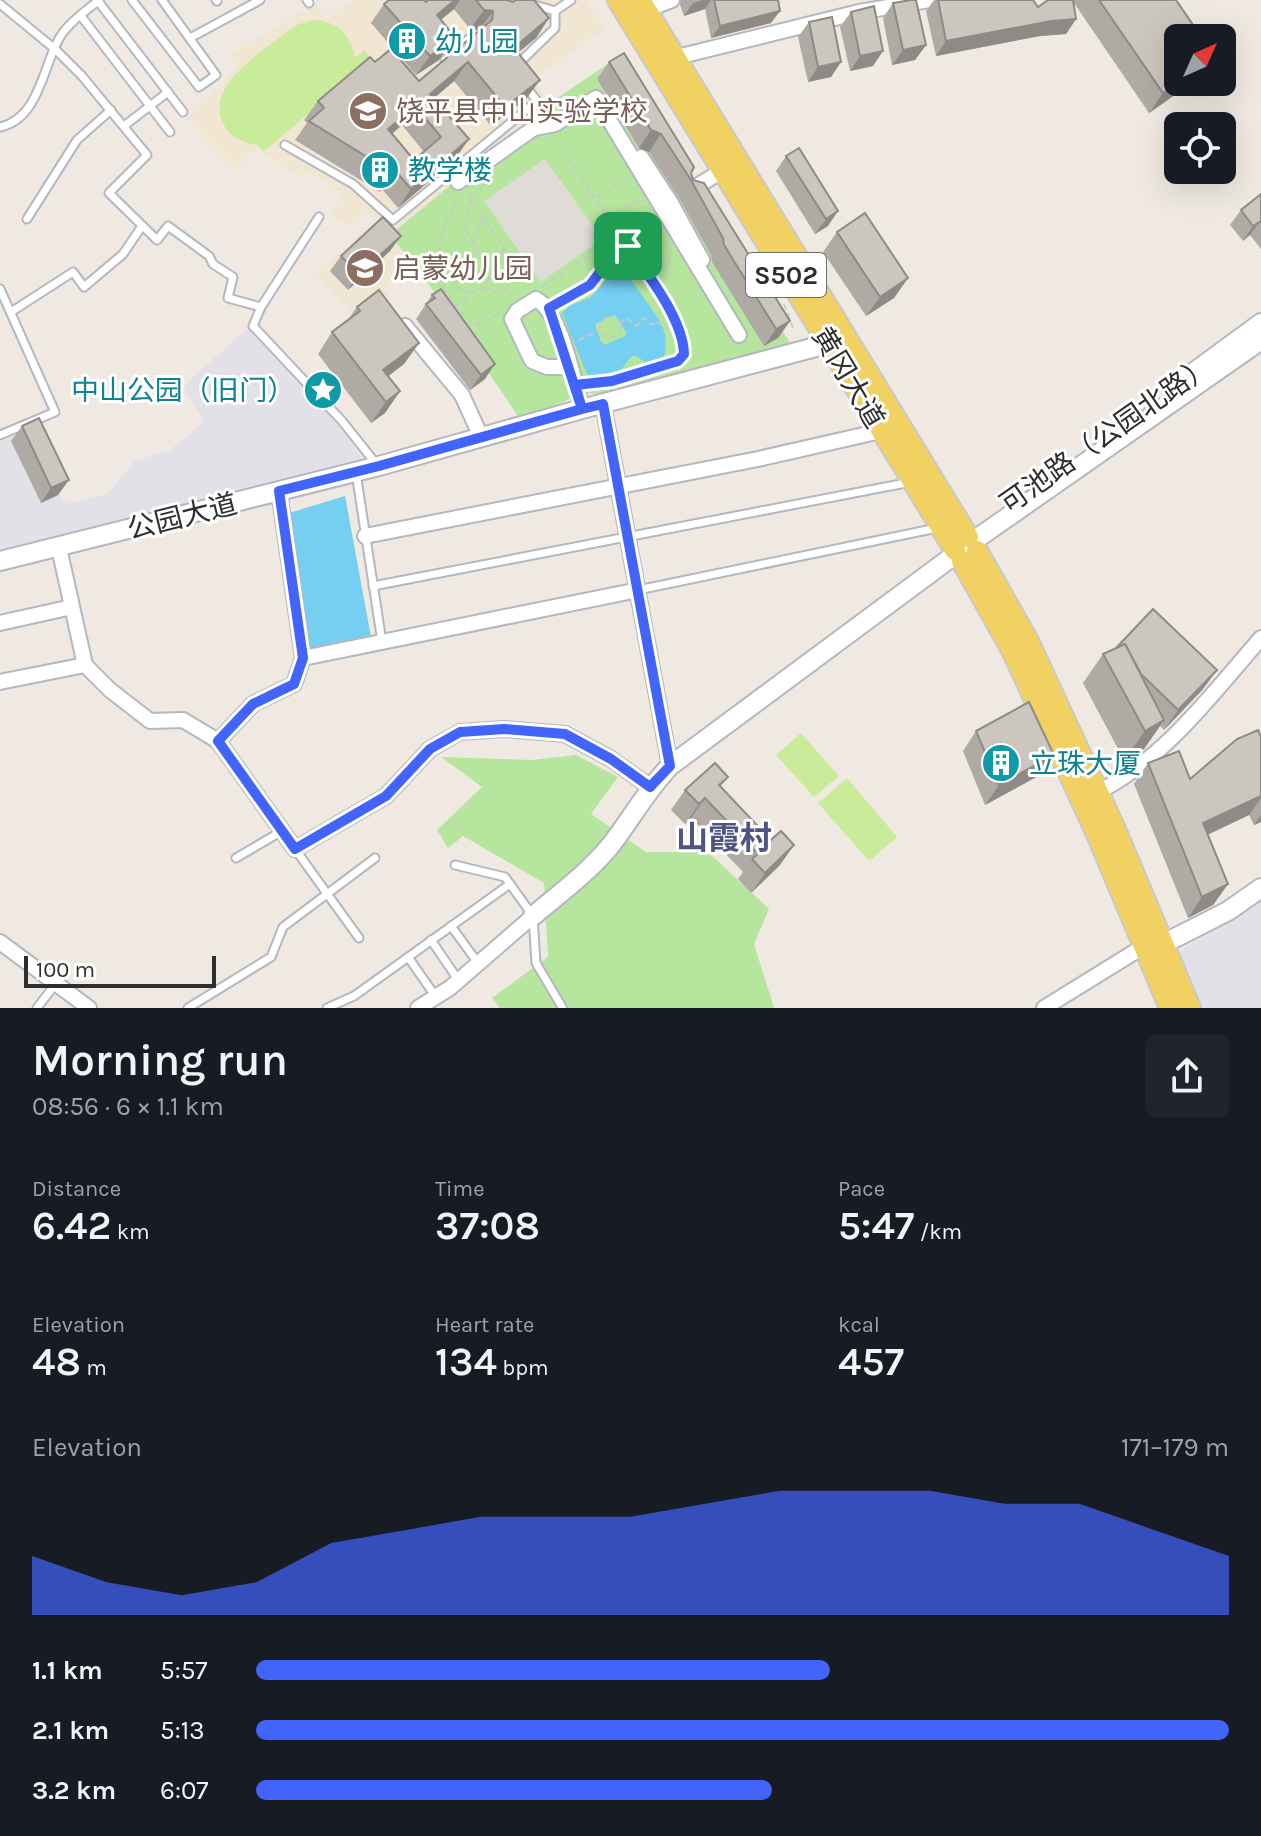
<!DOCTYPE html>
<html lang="en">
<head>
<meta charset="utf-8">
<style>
	:root { --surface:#171b24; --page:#20242c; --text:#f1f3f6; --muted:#9ea1a6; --accent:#4264fb }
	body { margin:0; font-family:Karla,"Noto Sans SC",sans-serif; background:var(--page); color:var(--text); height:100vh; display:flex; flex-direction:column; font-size:30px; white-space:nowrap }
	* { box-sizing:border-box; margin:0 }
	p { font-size:26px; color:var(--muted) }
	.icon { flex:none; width:44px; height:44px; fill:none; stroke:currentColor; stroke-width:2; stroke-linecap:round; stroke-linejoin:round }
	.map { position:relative; height:1008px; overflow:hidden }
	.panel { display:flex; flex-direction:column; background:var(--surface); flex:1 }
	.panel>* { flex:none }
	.needle { width:52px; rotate:45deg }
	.tools { position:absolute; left:1164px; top:24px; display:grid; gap:16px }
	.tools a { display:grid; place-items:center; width:72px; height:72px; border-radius:12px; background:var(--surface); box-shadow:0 8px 32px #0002; font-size:40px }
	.scale { position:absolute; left:24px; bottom:20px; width:192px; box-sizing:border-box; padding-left:8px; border:4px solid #2e2e2e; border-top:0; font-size:22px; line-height:28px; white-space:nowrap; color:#2e2e2e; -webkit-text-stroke:6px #fff; paint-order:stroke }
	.pin { position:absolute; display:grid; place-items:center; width:68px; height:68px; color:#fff; margin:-34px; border-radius:16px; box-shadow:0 4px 12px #0006 }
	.round { display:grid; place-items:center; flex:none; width:84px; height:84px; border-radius:12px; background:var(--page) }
	.overview { display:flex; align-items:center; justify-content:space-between; height:136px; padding:0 32px }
	h1 { font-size:44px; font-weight:600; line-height:60px }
	.metrics { display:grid; grid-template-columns:repeat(3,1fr); gap:12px; height:136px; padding:8px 32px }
	.metrics div { display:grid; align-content:center }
	.metrics b { font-size:40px; font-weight:600 }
	.metrics small { font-size:22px; font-weight:400 }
	.metrics p { font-size:22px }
	.chart { height:224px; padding:16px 32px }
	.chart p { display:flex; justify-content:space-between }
	.chart svg { width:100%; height:144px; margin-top:8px; fill:var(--accent); opacity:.7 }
	ul { padding:0 32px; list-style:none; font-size:26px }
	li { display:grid; grid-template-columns:128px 96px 1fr; align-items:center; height:60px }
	li i { height:20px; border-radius:10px; background:var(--accent) }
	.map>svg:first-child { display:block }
</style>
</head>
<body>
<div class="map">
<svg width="1261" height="1008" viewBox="0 0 1261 1008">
	<rect width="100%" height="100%" fill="#efe9e1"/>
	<g fill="#e3e1e8">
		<polygon points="249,327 317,399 364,460 0,553 0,442 28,430 65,504 107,494 135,461 170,450 204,422 183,386"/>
		<polygon points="1261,901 1261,1008 1196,1008 1173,955"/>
	</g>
	<polygon fill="#f0e6d1" points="353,0 586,0 605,29 532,80 550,103 391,234 415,263 384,288 391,296 355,316 316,274 378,218 368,211 352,227 332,216 343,193 307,171 302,178 256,148 236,170 187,119 237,68 230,55 315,4 327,18"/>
	<g fill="#b6e59e">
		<path d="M615 59 790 343 602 395C579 390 566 401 546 411 538 415 528 416 520 419L422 274 390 235 550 103Z"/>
		<polygon points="576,755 618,777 591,814 646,852 708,852 769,909 754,944 774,1008 500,1008 492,998 548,957 544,883 463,836 448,848 437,830 482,787 441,757 532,760"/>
	</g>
	<g fill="#c9ec9a">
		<path d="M315 20C338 22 351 35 355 58L364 50 372 60 264 151 258 145C243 143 230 137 223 123 205 84 265 50 291 29L299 24Z"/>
		<polygon points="801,733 839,776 814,797 776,755"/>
		<polygon points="847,778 897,837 869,861 818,803"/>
	</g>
	<polygon fill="#dfdcd8" points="545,159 602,239 541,282 484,201"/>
	<g fill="#75cff0" fill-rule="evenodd">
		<path d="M622 267 660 321C667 335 668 350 661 364L653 367 636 356H632C618 372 619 380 593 380L587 374 562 313 570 305 590 298 616 268ZM615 315 626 332 625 336 605 345 601 342 595 324Z"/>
		<polygon points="345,496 371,637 309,650 289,513"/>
	</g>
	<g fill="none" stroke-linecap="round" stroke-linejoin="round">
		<defs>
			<g id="lane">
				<polyline points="132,0 199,87 216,75 162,0"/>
				<polyline points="216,0 217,1"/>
				<polyline points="307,0 309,3"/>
				<polyline points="98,1 183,112"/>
				<polyline points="0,4 56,50 82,76 147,155 109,193 157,240 168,226 209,256 213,264 233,277 228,298 261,307 253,326 342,421 377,465"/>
				<polyline points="555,11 571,0"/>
				<polyline points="81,16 170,132"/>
				<polyline points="190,38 260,0"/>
				<polyline points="445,60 474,34"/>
				<polyline points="516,66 555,28 555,11 518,0"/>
				<polyline points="124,126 168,92"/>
				<path d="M0 127C43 118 43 56 65 30 74 19 88 9 99 0"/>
				<polyline points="285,145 353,184 393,220 537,101 525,85"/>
				<polyline points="27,219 77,140 111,110"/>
				<polyline points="0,289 55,412 0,435"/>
				<polyline points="261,307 319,217"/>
				<polyline points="11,312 73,272 84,287 123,254 142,226"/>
				<polyline points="356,473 382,642"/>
				<polyline points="373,586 911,482"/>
				<polyline points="638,590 937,528"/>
				<polyline points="295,849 359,938"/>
				<polyline points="236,858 282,831"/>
				<polyline points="455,865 505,877 533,916 536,963 562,1007"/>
				<polyline points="451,926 478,963"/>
				<polyline points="431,940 459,981"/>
				<polyline points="408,957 436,997"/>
				<polyline points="37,1008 57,982"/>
				<polyline points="188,1008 271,957 283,927 375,858"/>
				<polyline points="327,1008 354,996 510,884"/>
			</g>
			<g id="street">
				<polyline points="643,11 672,0"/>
				<polyline points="673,58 859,12 929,0"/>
				<polyline points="641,157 671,203 702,260"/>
				<polyline points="458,182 534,128 555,124 596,98 739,335"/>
				<polyline points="689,191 725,169"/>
				<polyline points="405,326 462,395 481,437"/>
				<path d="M570 367H547L532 361 512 319 517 311 536 299C562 314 573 379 582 409"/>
				<polyline points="603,404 670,766"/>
				<polyline points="279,491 303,658 638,590"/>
				<polyline points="365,536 758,459 881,431"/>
				<polyline points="59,548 85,665 110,690 150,721 183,720 218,741"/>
				<polyline points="0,623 72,607"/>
				<polyline points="303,658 294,684 253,704 218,741 295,849 386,796 430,749 460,732 504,729 565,734 611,759 650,787"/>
				<polyline points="0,682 85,665"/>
				<path d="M1100 791C1167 756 1212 694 1261 638"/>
				<polyline points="0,942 89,1008"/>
				<polyline points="418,1008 450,988 533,916"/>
				<polyline points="1044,1008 1141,948"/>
			</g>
			<g id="secondary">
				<polyline points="1186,378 1261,323"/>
				<polyline points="0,561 379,466 582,409 827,344"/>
				<path d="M533 916C559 894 589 872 611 845 631 819 647 790 670 766L972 542 1261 340"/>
				<polyline points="1163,944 1228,911 1261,888"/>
			</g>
			<g id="primary">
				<polyline points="618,0 955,550"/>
				<polyline points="640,0 968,537"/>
				<polyline points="977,551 1028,641 1114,827 1190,1008"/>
				<polyline points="962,561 1013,652 1097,834 1170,1008"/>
			</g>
		</defs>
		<use href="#lane" stroke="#b4b7c1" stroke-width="11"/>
		<use href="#street" stroke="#b4b7c1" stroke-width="18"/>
		<use href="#secondary" stroke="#b4b7c1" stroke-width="22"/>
		<use href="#primary" stroke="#c9c9c9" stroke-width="24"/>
		<g stroke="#c9c9c9" stroke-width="2" stroke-dasharray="6 4" stroke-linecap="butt">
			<polyline points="563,151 638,261 676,322 684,343 684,354 678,361 612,381 588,382"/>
			<polyline points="468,196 491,181"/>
			<polyline points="597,198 621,181 632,184"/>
			<polyline points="470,200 465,228 473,243"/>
			<path d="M640 201 624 208C619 223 630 238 644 244L662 230"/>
			<polyline points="623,211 641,237 640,241"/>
			<polyline points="483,219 474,245 494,267 499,283 513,296"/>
			<polyline points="633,226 650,216"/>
			<path d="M503 249C501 263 488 272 487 287L494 292 507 290"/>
			<polyline points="441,278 447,277 459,289 470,292"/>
			<polyline points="650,279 669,263 671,251"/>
			<polyline points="542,287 627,230"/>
			<polyline points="558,302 590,285 600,272 620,260 619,252 627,247"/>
			<polyline points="784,304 793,328"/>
			<polyline points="455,307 471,293 486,287"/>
			<path d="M499 314 477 324C465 320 457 310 450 299 427 264 440 231 459 198L468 196 531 287"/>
			<circle cx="610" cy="327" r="10"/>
			<polyline points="619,323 627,318 636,326 644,318 652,325 656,321 666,329 675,323"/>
			<polyline points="579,340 598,331"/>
		</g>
		<use href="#lane" stroke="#fff" stroke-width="7"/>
		<use href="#street" stroke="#fff" stroke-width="14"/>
		<use href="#secondary" stroke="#fff" stroke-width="18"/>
		<use href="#primary" stroke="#f2d163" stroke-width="20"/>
	</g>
	<g fill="#afaba4" fill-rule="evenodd">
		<path d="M428 0H507L549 18 536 38 518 53 540 80 526 99 491 126 454 81 434 98 455 159 398 208 382 189 380 192 295 140 307 123 304 120 318 101 375 62 419 81 479 30 470 29 454 9 441 20 452 40 439 60 416 75 371 23 384 4 426 2ZM402 125 424 152 414 160 392 134Z"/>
		<polygon points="681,0 778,0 771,23 711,38 705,9 684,16 680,5"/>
		<polygon points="934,0 1033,0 1038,7 1048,0 1176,0 1178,82 1204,82 1182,96 1179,92 1149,113 1074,3 1076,19 1066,34 1040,36 936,56 926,11"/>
		<polygon points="893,3 926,45 915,60 892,65 883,18"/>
		<polygon points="851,12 873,66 850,71 840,27"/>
		<polygon points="809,22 841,62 831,77 808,82 798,37"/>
		<polygon points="609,62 691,173 693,180 790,321 778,338 764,346 712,262 711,255 679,198 649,152 639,148 597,79"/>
		<polygon points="799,148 828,226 815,234 776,171 786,156"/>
		<polygon points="1261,194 1261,249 1250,235 1243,241 1230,225 1241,210"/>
		<polygon points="837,232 908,278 894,298 866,316 823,252"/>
		<polygon points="390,251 348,290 330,271 341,256"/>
		<polygon points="432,295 485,379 470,390 416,319"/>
		<polygon points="357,307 419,343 404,364 388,376 400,391 385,413 371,423 318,354 332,332 347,321"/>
		<polygon points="22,426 58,495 41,503 11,441"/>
		<polygon points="1116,648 1203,689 1164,730 1160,726 1144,749 1124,760 1083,683 1103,654"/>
		<polygon points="976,731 1054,755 1040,775 985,805 963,751"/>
		<polygon points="1261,737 1261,822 1254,825 1249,815 1207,835 1228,884 1213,905 1188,918 1134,784 1148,763 1190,779"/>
		<polygon points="728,777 721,786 780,865 751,893 738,879 743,872 691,818 685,824 671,810 685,790"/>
	</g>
	<g fill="#8e8b86">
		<polygon points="455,0 460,0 454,9 423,34 437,15"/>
		<polygon points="703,0 711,0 705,9 684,16 693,3"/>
		<polygon points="484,10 493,11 479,30 470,29"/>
		<polygon points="780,11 771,23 711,38 720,26"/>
		<polygon points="549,18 536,38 500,67 514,48"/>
		<polygon points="1076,19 1066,34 1040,36 936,56 946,41 1051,21"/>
		<polygon points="452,40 439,60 416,75 430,56"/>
		<polygon points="926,45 915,60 892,65 903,50"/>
		<polygon points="883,51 873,66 850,71 860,56"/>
		<polygon points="468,62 454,81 419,111 430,94"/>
		<polygon points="841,62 831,77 808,82 818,67"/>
		<polygon points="540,80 526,99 491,126 505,107"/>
		<polygon points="1179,82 1186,82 1179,92 1149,113 1163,93"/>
		<polygon points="1192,82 1204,82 1182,96"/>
		<polygon points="415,106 402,125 374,148 388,129"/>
		<polygon points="651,130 661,134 649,152 639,148"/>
		<polygon points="469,139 455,159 398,208 411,189"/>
		<polygon points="838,211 828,226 815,234 826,219"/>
		<polygon points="1261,220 1250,235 1243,241 1253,226"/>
		<polygon points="401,236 390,251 348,290 358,275"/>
		<polygon points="908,278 894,298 866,316 880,297"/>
		<polygon points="790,321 778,338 764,346 776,329"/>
		<polygon points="419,343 404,364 374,387 383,370"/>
		<polygon points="495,364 485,379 470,390 481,375"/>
		<polygon points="400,391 385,413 371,423 386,402"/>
		<polygon points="69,480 58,495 41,503 51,488"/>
		<polygon points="1217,670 1203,689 1164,730 1178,710"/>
		<polygon points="1164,720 1144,749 1124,760 1145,731"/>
		<polygon points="1054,755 1040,775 985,805 999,785"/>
		<polygon points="1261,796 1261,798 1249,815 1188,844 1203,823"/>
		<polygon points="705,798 691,818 685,824 699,804"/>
		<polygon points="1261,815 1261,822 1254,825"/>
		<polygon points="794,845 780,865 751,893 765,873"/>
		<polygon points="1228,884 1213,905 1188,918 1202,897"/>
	</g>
	<g fill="#cbc7bf" stroke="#8e8b86" stroke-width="2" fill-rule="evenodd">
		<polygon points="389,0 424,0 426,2 428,0 455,0 437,15 454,36 452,40 430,56 384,4"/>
		<path d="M476 0H507L513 2 516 0H534L549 18 514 48 540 80 505 107 468 62 430 94 469 139 411 189 395 170 393 173 309 121 324 108 318 101 370 57 375 62 391 49 419 81 492 20 493 11 484 10ZM415 106 441 137 414 160 388 129Z"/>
		<polygon points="714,0 778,0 780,11 720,26"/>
		<polygon points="911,0 916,0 926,45 903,50 893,3"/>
		<polygon points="938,0 1033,0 1038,7 1048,0 1073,0 1076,19 1051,21 946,41"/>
		<polygon points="1099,0 1176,0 1202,38 1178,38 1178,82 1179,82 1163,93"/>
		<polygon points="874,6 883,51 860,56 851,12"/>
		<polygon points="832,17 841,62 818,67 809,22"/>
		<polygon points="624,53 694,167 691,173 693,180 704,183 790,321 776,329 724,245 723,238 691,180 661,134 651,130 609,62"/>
		<polygon points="799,148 838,211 826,219 786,156"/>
		<polygon points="1261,194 1261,221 1253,226 1241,210"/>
		<polygon points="865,213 908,278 880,297 837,232"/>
		<polygon points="383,217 401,236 358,275 341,256"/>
		<polygon points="441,289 495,364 481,375 426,304 435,298 432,295"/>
		<polygon points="379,290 419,343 383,370 400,391 386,402 332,332 360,311 357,307"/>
		<polygon points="39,418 69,480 51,488 22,426"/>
		<polygon points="1153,609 1217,670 1178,710 1141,674 1125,644 1116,648"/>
		<polygon points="1125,644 1164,720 1145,731 1103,654"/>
		<polygon points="1029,702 1054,755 999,785 976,731"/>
		<polygon points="1258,730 1261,737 1261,796 1203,823 1228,884 1202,897 1148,763 1179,751 1190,779 1237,739"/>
		<polygon points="715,763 728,777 719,785 771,840 781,831 794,845 765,873 752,859 758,854 705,798 699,804 685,790"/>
	</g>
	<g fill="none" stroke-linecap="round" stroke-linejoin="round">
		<defs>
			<path id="route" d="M628 246 619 252 620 260 600 272 590 285 549 308 582 409 379 466 279 491 303 658 294 684 253 704 218 741 295 849 386 796 430 749 460 732 504 729 565 734 611 759 650 787 670 766 603 404 582 409 575 385 612 381 678 361 684 354C683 319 648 275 628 246"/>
		</defs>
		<use href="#route" stroke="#fff" stroke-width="16"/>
		<use href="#route" stroke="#4264fb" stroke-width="10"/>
	</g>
	<defs>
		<symbol id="building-disc" viewBox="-11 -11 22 22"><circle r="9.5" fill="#0f9aa8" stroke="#fff"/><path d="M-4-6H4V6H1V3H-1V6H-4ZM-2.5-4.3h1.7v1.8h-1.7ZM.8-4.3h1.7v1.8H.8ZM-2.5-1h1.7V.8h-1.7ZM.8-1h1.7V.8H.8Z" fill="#fff"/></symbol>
		<symbol id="school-disc" viewBox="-11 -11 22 22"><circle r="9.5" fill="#8d6e63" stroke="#fff"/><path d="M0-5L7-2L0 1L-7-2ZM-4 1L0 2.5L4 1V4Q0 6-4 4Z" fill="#fff"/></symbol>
		<symbol id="sight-disc" viewBox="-11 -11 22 22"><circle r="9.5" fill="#0f9aa8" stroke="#fff"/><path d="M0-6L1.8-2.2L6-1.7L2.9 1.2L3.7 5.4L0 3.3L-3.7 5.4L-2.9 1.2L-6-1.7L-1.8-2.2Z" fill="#fff"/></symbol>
	</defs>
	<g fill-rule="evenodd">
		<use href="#building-disc" x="385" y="19" width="44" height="44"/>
		<use href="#school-disc" x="346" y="89" width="44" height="44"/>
		<use href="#building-disc" x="358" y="148" width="44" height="44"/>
		<use href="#school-disc" x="343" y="246" width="44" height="44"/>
		<use href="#sight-disc" x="301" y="368" width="44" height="44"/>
		<use href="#building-disc" x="979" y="741" width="44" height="44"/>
	</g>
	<g text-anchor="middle" stroke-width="6" stroke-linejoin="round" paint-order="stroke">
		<rect fill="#fff" stroke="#6d6d6d" stroke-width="2" x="746" y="253" width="80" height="44" rx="6"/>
		<g font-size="26" font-weight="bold" fill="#2e2e2e">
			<text x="786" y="284">S502</text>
		</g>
		<g font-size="28" fill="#0d838f" stroke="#fff" text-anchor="start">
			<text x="435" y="51">幼儿园</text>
			<text x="408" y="180">教学楼</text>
			<text x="295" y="400" text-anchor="end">中山公园（旧门）</text>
			<text x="1029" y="773">立珠大厦</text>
		</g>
		<g font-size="28" fill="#785e54" stroke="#fff" text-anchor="start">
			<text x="396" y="121">饶平县中山实验学校</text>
			<text x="393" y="278">启蒙幼儿园</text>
		</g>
		<g font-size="28" fill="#2e2e2e" stroke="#fff">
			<text transform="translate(849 377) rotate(59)" y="10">黄冈大道</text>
			<text transform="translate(1106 434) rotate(-35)" y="10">可池路（公园北路）</text>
			<text transform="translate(182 516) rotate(-14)" y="10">公园大道</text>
		</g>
		<g font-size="32" font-weight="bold" fill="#4d5680" stroke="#fff">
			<text x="724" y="849">山霞村</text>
		</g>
	</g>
</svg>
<div class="tools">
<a><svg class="needle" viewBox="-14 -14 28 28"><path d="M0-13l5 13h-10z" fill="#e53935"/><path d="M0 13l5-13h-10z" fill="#9ea1a6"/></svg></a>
<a><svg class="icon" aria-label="locate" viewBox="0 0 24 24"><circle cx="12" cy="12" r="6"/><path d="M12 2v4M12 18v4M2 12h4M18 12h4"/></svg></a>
</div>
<div class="scale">100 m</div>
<div class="pin" style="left:628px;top:246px;background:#1e9e55"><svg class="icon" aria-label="arrive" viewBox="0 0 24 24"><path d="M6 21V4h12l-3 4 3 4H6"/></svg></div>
</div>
<section class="panel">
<div class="overview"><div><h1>Morning run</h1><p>08:56 · 6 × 1.1 km</p></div><a class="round"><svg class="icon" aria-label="share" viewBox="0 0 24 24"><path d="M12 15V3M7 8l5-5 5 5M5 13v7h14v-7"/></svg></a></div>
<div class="metrics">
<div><p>Distance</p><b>6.42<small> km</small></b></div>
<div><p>Time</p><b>37:08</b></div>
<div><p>Pace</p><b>5:47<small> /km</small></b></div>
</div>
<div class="metrics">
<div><p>Elevation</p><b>48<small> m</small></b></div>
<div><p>Heart rate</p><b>134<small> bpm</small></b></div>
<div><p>kcal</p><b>457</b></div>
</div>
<div class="chart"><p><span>Elevation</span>171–179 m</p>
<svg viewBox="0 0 160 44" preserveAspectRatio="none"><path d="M0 44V26L10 34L20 38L30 34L40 22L50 18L60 14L70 14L80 14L90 10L100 6L110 6L120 6L130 10L140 10L150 18L160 26V44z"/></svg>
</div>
<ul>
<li><b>1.1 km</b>5:57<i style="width:59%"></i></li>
<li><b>2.1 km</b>5:13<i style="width:100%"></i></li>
<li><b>3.2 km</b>6:07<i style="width:53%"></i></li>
</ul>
</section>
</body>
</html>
